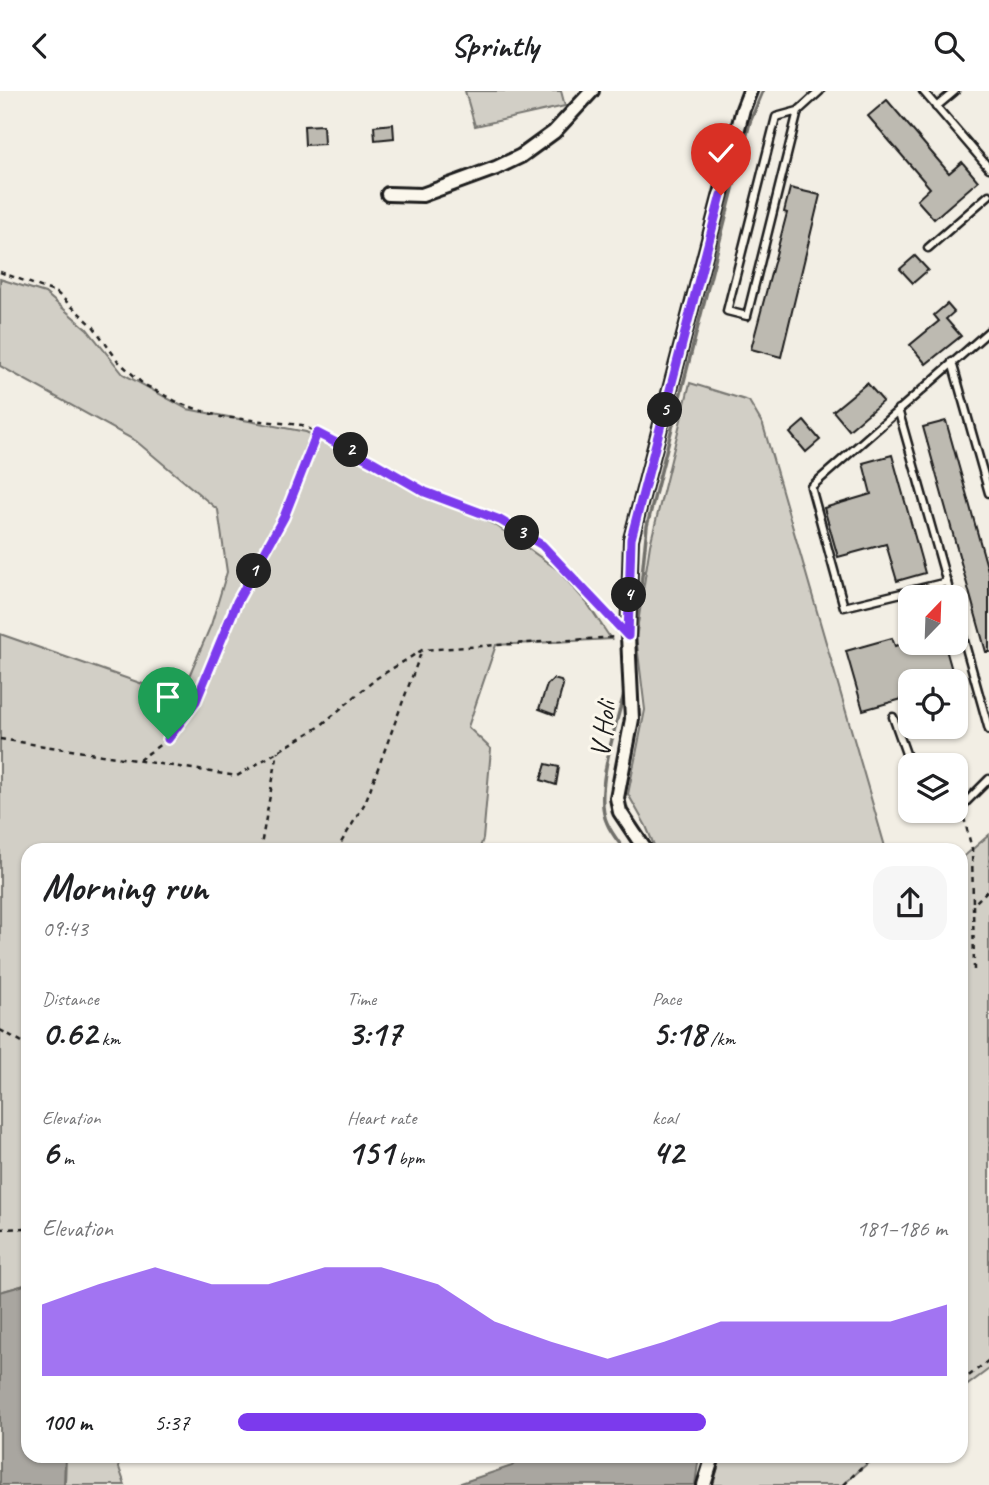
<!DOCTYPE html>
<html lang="en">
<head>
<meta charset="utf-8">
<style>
	:root { --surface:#fff; --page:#f6f6f6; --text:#202124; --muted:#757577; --accent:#7c3aed }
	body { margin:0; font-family:Caveat,sans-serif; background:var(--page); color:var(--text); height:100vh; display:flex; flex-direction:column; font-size:26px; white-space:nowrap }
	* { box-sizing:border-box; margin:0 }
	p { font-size:23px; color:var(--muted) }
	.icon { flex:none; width:38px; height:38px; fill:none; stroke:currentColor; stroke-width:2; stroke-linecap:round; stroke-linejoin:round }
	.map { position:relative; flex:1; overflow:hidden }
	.drawer { position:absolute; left:21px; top:752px; width:947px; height:620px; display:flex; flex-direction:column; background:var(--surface); border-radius:21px; box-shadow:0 2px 5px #0004 }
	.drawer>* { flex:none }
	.needle { width:46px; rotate:23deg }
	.controls { position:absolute; left:898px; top:494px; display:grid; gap:14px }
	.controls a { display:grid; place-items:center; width:70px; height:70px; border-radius:14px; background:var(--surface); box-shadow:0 2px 5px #0004; font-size:35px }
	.pin { position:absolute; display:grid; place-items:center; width:60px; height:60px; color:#fff; margin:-72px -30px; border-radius:50% 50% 50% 0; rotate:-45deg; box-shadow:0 0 7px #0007 }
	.pin .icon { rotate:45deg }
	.km { position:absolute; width:35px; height:35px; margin:-18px; border-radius:50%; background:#222; color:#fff; font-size:19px; line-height:35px; text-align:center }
	.round { display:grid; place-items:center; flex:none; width:74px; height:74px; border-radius:21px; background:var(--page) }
	.overview { display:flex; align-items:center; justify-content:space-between; height:119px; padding:0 21px }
	h1 { font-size:38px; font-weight:700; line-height:52px }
	.metrics { display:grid; grid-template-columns:repeat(3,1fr); gap:10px; height:119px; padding:7px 21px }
	.metrics div { display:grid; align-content:center }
	.metrics b { font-size:35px; font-weight:700 }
	.metrics small { font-size:19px; font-weight:400 }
	.metrics p { font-size:19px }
	.chart { height:196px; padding:14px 21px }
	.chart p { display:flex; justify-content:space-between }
	.chart svg { width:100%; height:126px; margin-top:7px; fill:var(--accent); opacity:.7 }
	ul { padding:0 21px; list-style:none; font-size:23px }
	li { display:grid; grid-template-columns:112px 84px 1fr; align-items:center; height:52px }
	li i { height:18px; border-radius:9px; background:var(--accent) }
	header { display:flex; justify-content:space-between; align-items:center; height:91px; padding:0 21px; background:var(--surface); font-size:32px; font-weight:700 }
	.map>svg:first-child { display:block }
</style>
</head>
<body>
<header><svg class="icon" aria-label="back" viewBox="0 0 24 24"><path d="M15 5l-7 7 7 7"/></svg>Sprintly<svg class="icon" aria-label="search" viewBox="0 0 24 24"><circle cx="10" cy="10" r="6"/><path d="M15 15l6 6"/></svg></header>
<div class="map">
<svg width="989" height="1394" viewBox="0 0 989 1394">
	<rect width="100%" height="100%" fill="#f2eee4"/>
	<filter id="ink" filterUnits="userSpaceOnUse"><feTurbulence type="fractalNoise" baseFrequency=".0143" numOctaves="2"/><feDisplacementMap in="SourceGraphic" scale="14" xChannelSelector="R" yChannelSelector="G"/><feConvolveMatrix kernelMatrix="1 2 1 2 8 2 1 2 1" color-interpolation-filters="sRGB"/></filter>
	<g filter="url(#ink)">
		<g fill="#d2cfc6" stroke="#777671" stroke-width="2">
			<polygon points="465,0 561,0 565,15 475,35"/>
			<polygon points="0,188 45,202 87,238 123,283 187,318 306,341 497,435 558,479 587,512 611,548 496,554 468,636 491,658 483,748 479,759 28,760 28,1193 0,1201 0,543 180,606 211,534 227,481 218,419 136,350 0,275"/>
			<polygon points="690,292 749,310 763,334 886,759 656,759 646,735 628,703 645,619 636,545 650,454"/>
			<polygon points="989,744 989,1278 961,1299 961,768"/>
			<polygon points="66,1365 115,1365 125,1394 65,1394"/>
			<polygon points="721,1365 876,1365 843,1394 713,1394"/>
		</g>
		<g fill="#a9a6a0" stroke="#716f6b" stroke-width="2">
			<polygon points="28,1193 28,1365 65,1365 64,1394 0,1394 0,1201"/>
			<polygon points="521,1365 699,1365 695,1394 455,1394 512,1375"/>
		</g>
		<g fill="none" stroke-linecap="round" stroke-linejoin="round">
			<g stroke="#716f6b" stroke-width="3.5">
				<polyline points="634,564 647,435 750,31 763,0"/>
				<path d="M625 599C617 631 593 703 607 732 611 742 619 751 625 760"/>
			</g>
		</g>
		<g fill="#bdbab1" stroke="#1c1c1c" stroke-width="2">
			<polygon points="887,9 949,82 962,71 978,90 934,128 917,109 930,97 868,25"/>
			<polygon points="393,33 394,47 375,49 374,35"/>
			<polygon points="323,34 324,53 305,54 304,35"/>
			<polygon points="790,97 820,104 781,266 751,258 787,122 784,121"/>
			<polygon points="915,165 928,179 913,192 900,178"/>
			<polygon points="947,213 954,221 946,228 961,245 926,273 910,254 939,230 934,224"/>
			<polygon points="867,292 883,310 849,339 833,320"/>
			<polygon points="804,330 820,349 806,361 790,342"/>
			<polygon points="946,330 989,483 989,561 986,561 923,336"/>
			<polygon points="892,364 925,482 897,490 886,453 838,466 824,417 871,403 863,372"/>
			<polygon points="892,547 895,555 909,551 944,551 955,590 906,590 909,606 863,619 846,560"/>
			<polygon points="553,588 561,590 563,594 555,624 539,618 547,594"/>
			<polygon points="546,673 559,676 556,694 541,689"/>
		</g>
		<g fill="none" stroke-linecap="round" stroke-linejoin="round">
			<defs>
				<g id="lane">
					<polyline points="923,0 989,77"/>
					<polyline points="936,16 955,0"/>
					<polyline points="798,20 747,225 727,220 776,26 798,20 820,0"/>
					<polyline points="928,157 989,104"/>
					<polyline points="952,271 989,402"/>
					<polyline points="898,318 951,506"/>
					<polyline points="947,491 844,516 811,396 989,240"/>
					<polyline points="956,521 989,639"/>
					<polyline points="893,626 910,674"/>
					<polyline points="948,719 955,722 989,688"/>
				</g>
				<g id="street">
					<polyline points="388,103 422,104 496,77 521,65 554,41 592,0"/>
					<polyline points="646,760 620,721 617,707 632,628 628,545 631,448 743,18 750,0"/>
					<polyline points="704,1394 713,1365"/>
				</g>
			</defs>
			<use href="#lane" stroke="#1c1c1c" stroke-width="11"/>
			<use href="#street" stroke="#1c1c1c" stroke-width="18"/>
			<g stroke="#1c1c1c" stroke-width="2.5" stroke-dasharray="5 5" stroke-linecap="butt">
				<polyline points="0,181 57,202 93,235 118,270 143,293 179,312 221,326 302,334 373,371 425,401 500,429 542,454 617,534"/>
				<polyline points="0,648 237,685 319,636 377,587 422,559 617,546"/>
				<polyline points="139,669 168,648 196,610 237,511 284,426 317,342"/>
				<polyline points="964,727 972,758 973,814"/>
				<polyline points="260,760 278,660"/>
				<polyline points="336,760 365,712 422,559"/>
				<polyline points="974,879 973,814 989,798"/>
				<polyline points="0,939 28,954"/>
				<polyline points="0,1138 28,1137"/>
				<polyline points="961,1291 989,1269"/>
				<polyline points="844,1394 872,1365"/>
			</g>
			<use href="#lane" stroke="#fbf7ec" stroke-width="6"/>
			<use href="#street" stroke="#fbf7ec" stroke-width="12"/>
		</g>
	</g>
	<g fill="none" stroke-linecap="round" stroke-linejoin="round" filter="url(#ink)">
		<defs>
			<polyline id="route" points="168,648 196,610 237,511 284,426 317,342 373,371 425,401 500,429 542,454 628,545 631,448 721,104"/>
		</defs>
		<use href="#route" stroke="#fff" stroke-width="14"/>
		<use href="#route" stroke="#7c3aed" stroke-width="9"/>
	</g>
	<g text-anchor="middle" stroke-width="6" stroke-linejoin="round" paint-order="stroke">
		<g font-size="28" fill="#1c1c1c" stroke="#fbf7ec">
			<text transform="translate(602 638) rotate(-83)" y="10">V Holi</text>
		</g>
	</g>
</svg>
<div class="controls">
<a><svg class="needle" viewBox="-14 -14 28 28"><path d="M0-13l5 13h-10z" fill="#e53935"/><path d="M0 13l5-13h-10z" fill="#757577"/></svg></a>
<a><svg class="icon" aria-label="locate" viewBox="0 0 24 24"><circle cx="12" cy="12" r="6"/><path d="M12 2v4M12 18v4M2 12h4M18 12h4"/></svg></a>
<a><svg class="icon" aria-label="layers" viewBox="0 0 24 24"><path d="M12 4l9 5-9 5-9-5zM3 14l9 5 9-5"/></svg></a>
</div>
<div class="pin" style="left:168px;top:648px;background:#1e9e55"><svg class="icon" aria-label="arrive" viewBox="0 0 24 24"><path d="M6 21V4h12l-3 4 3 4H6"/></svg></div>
<div class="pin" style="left:721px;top:104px;background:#d93025"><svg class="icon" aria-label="check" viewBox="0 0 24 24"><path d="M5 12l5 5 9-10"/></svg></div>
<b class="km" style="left:254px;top:480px">1</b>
<b class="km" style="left:351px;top:359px">2</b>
<b class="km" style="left:522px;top:442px">3</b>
<b class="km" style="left:629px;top:504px">4</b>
<b class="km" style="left:665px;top:319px">5</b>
<section class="drawer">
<div class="overview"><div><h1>Morning run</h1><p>09:43</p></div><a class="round"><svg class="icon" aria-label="share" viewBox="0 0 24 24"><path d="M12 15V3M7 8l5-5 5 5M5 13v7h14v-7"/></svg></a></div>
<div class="metrics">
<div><p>Distance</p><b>0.62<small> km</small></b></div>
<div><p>Time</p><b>3:17</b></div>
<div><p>Pace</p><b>5:18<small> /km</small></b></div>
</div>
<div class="metrics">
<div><p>Elevation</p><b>6<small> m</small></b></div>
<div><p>Heart rate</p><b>151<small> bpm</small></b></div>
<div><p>kcal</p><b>42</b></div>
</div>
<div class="chart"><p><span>Elevation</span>181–186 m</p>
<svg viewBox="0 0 160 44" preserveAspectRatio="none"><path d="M0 44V19L10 12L20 6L30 12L40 12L50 6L60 6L70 12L80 25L90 32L100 38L110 32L120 25L130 25L140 25L150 25L160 19V44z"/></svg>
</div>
<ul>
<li><b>100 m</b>5:37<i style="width:66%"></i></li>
</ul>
</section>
</div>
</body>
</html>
